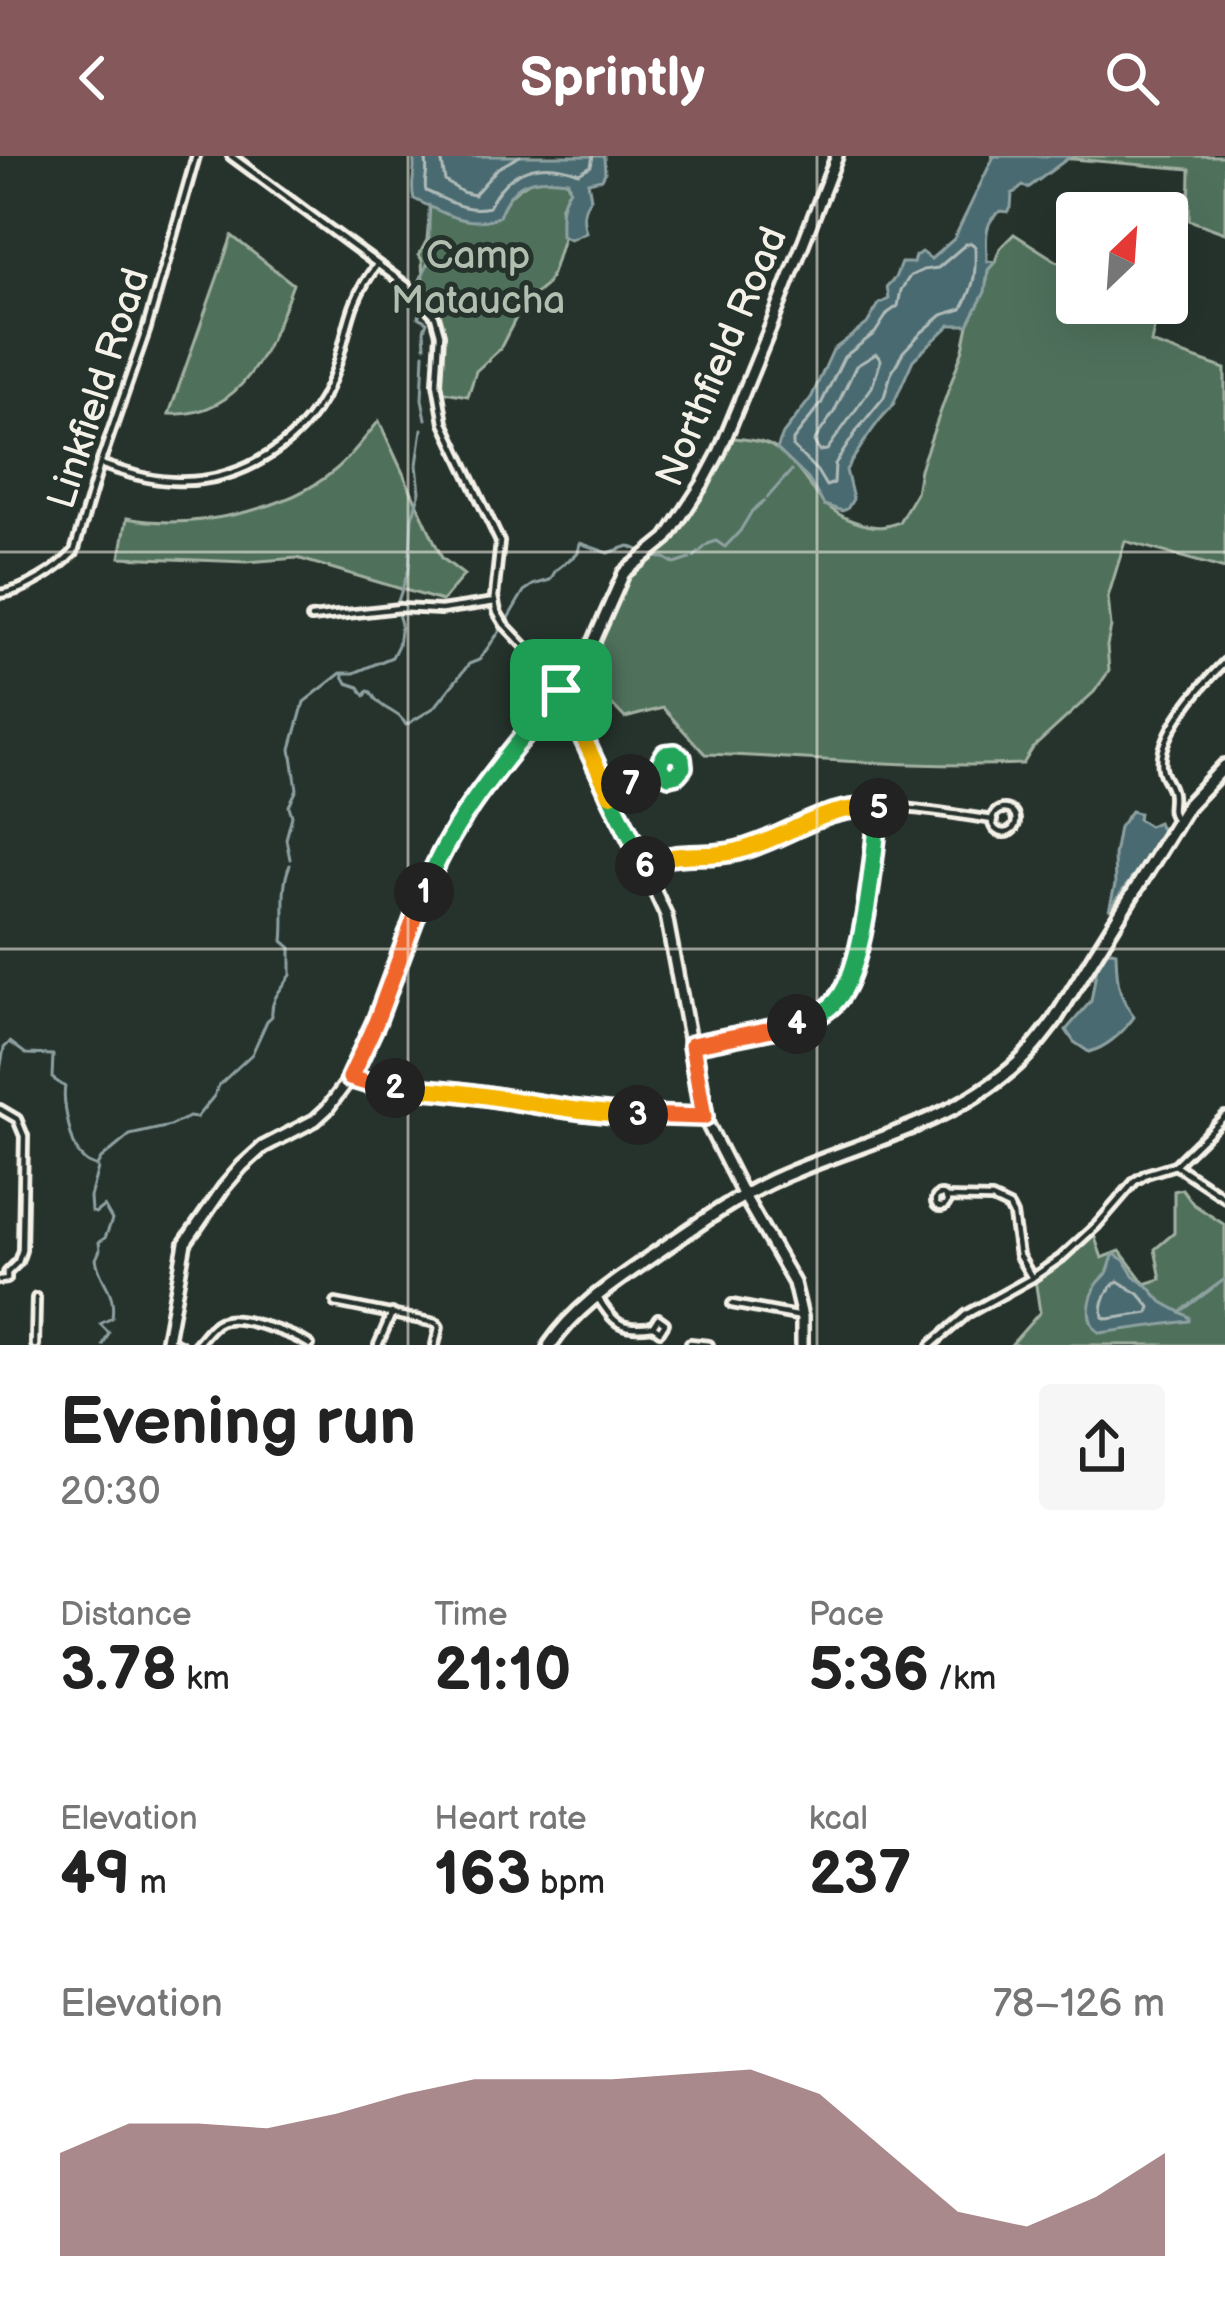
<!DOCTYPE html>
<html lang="en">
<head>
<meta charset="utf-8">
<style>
	:root { --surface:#fff; --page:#f6f6f6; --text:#222; --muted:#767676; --accent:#85585c }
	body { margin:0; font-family:"Balsamiq Sans",sans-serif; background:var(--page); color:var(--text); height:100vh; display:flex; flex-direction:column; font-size:45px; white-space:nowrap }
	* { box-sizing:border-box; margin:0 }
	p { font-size:39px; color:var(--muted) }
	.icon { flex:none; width:66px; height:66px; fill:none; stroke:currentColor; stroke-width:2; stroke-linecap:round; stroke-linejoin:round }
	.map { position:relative; height:1189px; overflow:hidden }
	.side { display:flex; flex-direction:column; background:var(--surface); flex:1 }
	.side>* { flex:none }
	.needle { width:78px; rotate:25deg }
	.buttons { position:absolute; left:1056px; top:36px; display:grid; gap:24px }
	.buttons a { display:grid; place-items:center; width:132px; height:132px; border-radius:12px; background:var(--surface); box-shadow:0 12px 48px #0002; font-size:60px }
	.pin { position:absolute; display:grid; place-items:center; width:102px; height:102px; color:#fff; margin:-51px; border-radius:24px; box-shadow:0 6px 18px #0006 }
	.km { position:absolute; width:60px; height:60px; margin:-30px; border-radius:50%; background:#222; color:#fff; font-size:33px; line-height:60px; text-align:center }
	.round { display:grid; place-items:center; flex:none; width:126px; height:126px; border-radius:12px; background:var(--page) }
	.summary { display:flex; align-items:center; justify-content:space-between; height:204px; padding:0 60px }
	h1 { font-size:66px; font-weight:600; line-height:90px }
	.metrics { display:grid; grid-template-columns:repeat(3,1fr); gap:18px; height:204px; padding:12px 60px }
	.metrics div { display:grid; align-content:center }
	.metrics b { font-size:60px; font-weight:600 }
	.metrics small { font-size:33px; font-weight:400 }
	.metrics p { font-size:33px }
	.chart { height:336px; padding:24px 60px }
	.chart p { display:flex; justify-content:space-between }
	.chart svg { width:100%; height:216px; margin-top:12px; fill:var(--accent); opacity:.7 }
	header { display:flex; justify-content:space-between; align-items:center; height:156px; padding:0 60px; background:var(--accent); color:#fff; font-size:54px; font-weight:600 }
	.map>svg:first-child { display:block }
</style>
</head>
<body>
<header><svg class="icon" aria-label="back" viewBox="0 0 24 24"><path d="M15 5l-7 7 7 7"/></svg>Sprintly<svg class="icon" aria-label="search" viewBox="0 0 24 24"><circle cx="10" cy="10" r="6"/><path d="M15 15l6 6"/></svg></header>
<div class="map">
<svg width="1225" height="1189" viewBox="0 0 1225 1189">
	<rect width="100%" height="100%" fill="#26332d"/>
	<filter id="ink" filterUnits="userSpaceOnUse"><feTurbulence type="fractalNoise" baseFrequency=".00833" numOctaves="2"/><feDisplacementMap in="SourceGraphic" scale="24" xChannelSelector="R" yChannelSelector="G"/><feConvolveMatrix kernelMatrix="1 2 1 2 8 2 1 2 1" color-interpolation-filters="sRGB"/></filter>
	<g filter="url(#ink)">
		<g fill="#50715b" stroke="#a2b1a2" stroke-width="3">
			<polygon points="991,0 1225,0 1225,77 1189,64 1190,13 1073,3"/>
			<path d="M536 22 566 24 570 33 561 50 563 82 552 118 545 130 523 148 500 193 476 215 468 240 439 235 441 169 429 146 423 126 422 104 419 99 427 84 430 50C454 60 474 71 499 60 507 39 516 33 536 22Z"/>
			<path d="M1014 78 1058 106 1062 104 1077 109V147H1159L1151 187 1225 213V413L1125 385 1108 441 1111 471 1107 490 1109 515 1094 536 1033 592 1023 608C917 612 811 602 705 598L663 552 625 562 582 517 601 484 627 420 665 390 681 369 730 281C744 284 765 284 776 293 813 319 812 354 862 368 877 372 884 372 899 366L916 337 920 313 963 193 968 169 987 125 988 114 995 106 1000 92Z"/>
			<path d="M232 80 293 128C271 187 245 262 169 258Z"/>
			<path d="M379 265 442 402 464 419 442 445 297 402 247 406 120 401 127 362C190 374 286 356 335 314 352 300 365 281 379 265Z"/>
			<polygon points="1182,1033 1193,1048 1225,1069 1225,1189 1011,1189 1040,1156 1035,1123 1070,1098 1093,1076 1102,1102 1120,1095 1145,1128 1161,1123 1155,1093 1174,1077 1174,1035"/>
		</g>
		<g fill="#4a6b71" stroke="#8ea1a1" stroke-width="3">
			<path d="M413 0H604L605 17 602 23 588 26 591 42C582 52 582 63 586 76L570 83 561 79C561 62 559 48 570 33L568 25C532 20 513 24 499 60 468 74 442 56 414 43 409 27 417 18 413 0Z"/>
			<path d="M994 0H1071L1028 32 1023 30 1012 38 1011 52 1008 56 1001 55C982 66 987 86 987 105L995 106 988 114 985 136 968 169H950L913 204 892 251C876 265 859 294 846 314L853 343 847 353 842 355 824 349 808 323 777 293 783 278 811 242 833 194 867 168 879 148 889 143 887 130 895 122 901 107H913L915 100 922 96 931 103 954 83Z"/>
			<polygon points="1131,655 1139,657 1138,663 1149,670 1158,666 1163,678 1109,754 1115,729 1114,699 1119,671"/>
			<path d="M1111 795 1116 796C1117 825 1117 837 1134 861 1123 876 1107 891 1089 896L1074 886 1066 874 1091 845 1098 805 1103 796Z"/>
			<path d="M1114 1098 1124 1104 1134 1121 1148 1130 1162 1146 1189 1161V1165L1100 1177C1085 1166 1088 1148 1095 1132 1097 1126 1104 1122 1107 1117 1110 1111 1111 1104 1114 1098Z"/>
		</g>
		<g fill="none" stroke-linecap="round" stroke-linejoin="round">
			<g stroke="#b0bbb8" stroke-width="3">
				<path d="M425 0C430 17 423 24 426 35 448 44 464 57 489 51 507 13 540 2 579 17L591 10 593 0"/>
				<polyline points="441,0 445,25 462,36 474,39 498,12 520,0"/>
				<path d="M966 88 971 87 975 90C976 118 975 128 962 153L942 159 922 176 903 196 891 218 884 241 858 273 835 308 834 327 826 330 817 315 793 291V284L821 248 844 201 875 177 888 157 898 150 901 134 910 120 923 114 938 112Z"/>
				<polygon points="876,198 881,204 872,231 827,294 819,295 814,285 834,256 856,210"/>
				<path d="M1118 1125 1139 1138 1150 1151 1148 1157 1108 1163 1103 1161C1100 1148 1107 1132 1118 1125Z"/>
			</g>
			<g stroke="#8ea1a1" stroke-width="3">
				<polyline points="427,146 420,124 429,105 429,49"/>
				<polyline points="423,151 418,161 427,166 424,174 425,190"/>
				<polyline points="424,197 422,243 426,263"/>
				<polyline points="767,342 791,315"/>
				<polyline points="648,401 665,402 675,408 690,403"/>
				<polyline points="694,401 708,388 716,385 725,391 740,375 752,355 764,345"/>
				<polyline points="507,464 524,435 533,429 550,424 556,414 578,397 580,387 608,397 629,390 641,395"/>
				<path d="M342 518 347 527 359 531 365 540 368 535 371 536C380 555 399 554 406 569L435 551 469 508 479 504 502 472"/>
				<polyline points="290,703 286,683 292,660 289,650 297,633 291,593 304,546 341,517 354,517 392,501 398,489 401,468 396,451 409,413 412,362 420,336 417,309 422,273"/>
				<path d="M0 914 4 892 10 886 26 898 53 899 52 922 65 931C62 945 71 987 79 998 86 1007 86 1006 95 1010"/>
				<path d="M97 1010 101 1003 130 979 170 970 189 961 196 962 214 940 219 929 252 898 267 865 272 860C270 843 282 832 291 819V792L283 785C286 761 280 730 290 709"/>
				<path d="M98 1012 90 1041 91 1055 95 1057 104 1050 112 1064 105 1082 99 1086 100 1094 96 1103C101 1130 116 1132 112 1162L100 1168 109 1177 103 1189"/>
				<polyline points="1180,1156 1225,1123"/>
			</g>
			<defs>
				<g id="street">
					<polyline points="231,0 407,130 435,160 440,178 437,227 444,267 500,386 494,441 497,456 504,468 537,503 561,534"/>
					<path d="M100 308C124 316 147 324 172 325 242 329 309 285 333 220 350 175 345 150 377 109"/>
					<path d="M0 438C25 435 57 414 74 396L100 308 146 175 196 0"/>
					<polyline points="311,462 400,452 441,454 495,446"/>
					<circle cx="672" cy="608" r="12"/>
					<polyline points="610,639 661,613"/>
					<circle cx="1004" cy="665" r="12"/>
					<path d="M1177 665C1168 654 1173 652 1172 639 1172 629 1163 622 1162 612 1157 578 1202 529 1225 506"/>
					<path d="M645 710C672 693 703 702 734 696 770 688 801 665 837 654 871 644 955 658 993 664"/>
					<path d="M692 889C723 883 795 875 818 860 867 830 873 706 879 652"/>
					<polyline points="350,922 373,929 434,932 595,958 701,960"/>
					<polyline points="0,953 17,963 24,980 22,1094 18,1106 7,1117 7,1123 0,1124"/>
					<polyline points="1175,1009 1225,1042"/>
					<circle cx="941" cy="1045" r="6"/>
					<polyline points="946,1042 992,1043 1009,1051 1013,1059 1019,1100 1032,1122"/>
					<path d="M598 1142C615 1168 621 1175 653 1170L660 1175 665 1167 658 1162 653 1170"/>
					<polyline points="336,1147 436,1167 439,1171 435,1189"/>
					<polyline points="732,1148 802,1161"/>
					<polyline points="168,1184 180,1189"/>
					<polyline points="690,1187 709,1189"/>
					<polyline points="35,1189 36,1142"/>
					<path d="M196 1189C204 1181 213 1165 226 1164 244 1161 294 1178 310 1189"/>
					<polyline points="378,1189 392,1157"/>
					<polyline points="931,1189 967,1158 1032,1122 1061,1102 1097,1069 1135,1025 1146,1018 1175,1009 1225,960"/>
				</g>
				<g id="secondary">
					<polyline points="561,534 666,759 704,961 743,1038 794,1127 802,1161 802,1189"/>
					<polyline points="166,1189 185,1087 224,1031 242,1010 263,991 315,964 327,953 350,922 386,842 439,697 462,659 586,503 624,417 667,382 703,327 719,297 771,170 837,0"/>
				</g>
				<path id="primary" d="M550 1189C579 1147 620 1123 661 1094 706 1063 744 1035 795 1015 865 986 945 967 1004 919 1024 904 1039 885 1054 865L1187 650 1225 610"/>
			</defs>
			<use href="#street" stroke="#f4f1e8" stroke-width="14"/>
			<use href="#secondary" stroke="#f4f1e8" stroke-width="18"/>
			<use href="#primary" stroke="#f4f1e8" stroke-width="20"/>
			<use href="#street" stroke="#26332d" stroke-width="4.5"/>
			<use href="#secondary" stroke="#26332d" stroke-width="9"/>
			<use href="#primary" stroke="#26332d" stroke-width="10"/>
		</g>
	</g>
	<g fill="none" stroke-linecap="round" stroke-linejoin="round" filter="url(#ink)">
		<defs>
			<path id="split-1" d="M424 736C453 659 510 598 561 534"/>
			<polyline id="split-2" points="395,932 373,929 350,922 376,866 424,736"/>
			<path id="split-3" d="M395 932C477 932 556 957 638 959"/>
			<polyline id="split-4" points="638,959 704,961 692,889 797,868"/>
			<path id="split-5" d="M797 868C812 863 826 857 837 844 865 812 874 697 879 652"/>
			<path id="split-6" d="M645 710C673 693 705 703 737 695 789 682 822 648 879 652"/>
			<polyline id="split-7" points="631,628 661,614 669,620 677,618 683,611 682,602 675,597 665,598 660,606 661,614 610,639 645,710"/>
			<polyline id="split-8" points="561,534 610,639 631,628"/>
		</defs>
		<use href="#split-1" stroke="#fff" stroke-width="24"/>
		<use href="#split-2" stroke="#fff" stroke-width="24"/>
		<use href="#split-3" stroke="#fff" stroke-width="24"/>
		<use href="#split-4" stroke="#fff" stroke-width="24"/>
		<use href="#split-5" stroke="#fff" stroke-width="24"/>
		<use href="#split-6" stroke="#fff" stroke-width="24"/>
		<use href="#split-7" stroke="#fff" stroke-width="24"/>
		<use href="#split-8" stroke="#fff" stroke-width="24"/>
		<use href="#split-1" stroke="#22a559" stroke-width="15"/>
		<use href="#split-2" stroke="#f0652b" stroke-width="15"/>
		<use href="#split-3" stroke="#f5b400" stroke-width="15"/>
		<use href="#split-4" stroke="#f0652b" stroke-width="15"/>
		<use href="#split-5" stroke="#22a559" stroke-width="15"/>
		<use href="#split-6" stroke="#f5b400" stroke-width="15"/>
		<use href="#split-7" stroke="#22a559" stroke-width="15"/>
		<use href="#split-8" stroke="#f5b400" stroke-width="15"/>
	</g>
	<path fill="none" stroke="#f4f1e8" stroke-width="3" stroke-opacity="0.55" d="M408 0V1189M817 0V1189M0 396H1225M0 793H1225"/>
	<g text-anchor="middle" stroke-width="10" stroke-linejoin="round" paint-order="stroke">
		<g font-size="39" fill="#b2beb0" stroke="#26332d">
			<text x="478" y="112">Camp<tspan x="478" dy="45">Mataucha</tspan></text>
		</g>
		<g font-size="39" fill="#f4f1e8" stroke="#26332d">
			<text transform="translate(720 200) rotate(-67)" y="14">Northfield Road</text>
			<text transform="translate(97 232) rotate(-72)" y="14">Linkfield Road</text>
		</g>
	</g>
</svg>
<div class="buttons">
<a><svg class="needle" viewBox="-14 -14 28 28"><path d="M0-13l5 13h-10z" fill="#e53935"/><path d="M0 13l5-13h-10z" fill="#767676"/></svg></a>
</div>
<div class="pin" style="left:561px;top:534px;background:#1e9e55"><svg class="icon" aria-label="arrive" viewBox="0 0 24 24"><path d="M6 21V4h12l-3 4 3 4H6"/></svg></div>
<b class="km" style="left:424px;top:736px">1</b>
<b class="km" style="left:395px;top:932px">2</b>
<b class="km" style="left:638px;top:959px">3</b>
<b class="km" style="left:797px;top:868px">4</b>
<b class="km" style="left:879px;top:652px">5</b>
<b class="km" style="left:645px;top:710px">6</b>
<b class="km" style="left:631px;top:628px">7</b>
</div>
<section class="side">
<div class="summary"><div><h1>Evening run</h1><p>20:30</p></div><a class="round"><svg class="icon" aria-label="share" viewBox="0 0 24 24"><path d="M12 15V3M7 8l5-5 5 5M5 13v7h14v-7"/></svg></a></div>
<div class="metrics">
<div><p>Distance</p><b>3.78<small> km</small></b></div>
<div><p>Time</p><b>21:10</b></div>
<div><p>Pace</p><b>5:36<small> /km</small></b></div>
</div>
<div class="metrics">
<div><p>Elevation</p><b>49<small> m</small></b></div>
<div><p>Heart rate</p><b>163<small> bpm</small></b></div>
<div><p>kcal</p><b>237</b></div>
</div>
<div class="chart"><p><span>Elevation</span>78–126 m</p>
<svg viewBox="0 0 160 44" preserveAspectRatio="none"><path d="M0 44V23L10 17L20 17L30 18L40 15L50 11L60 8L70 8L80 8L90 7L100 6L110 11L120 23L130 35L140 38L150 32L160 23V44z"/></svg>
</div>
</section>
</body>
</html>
